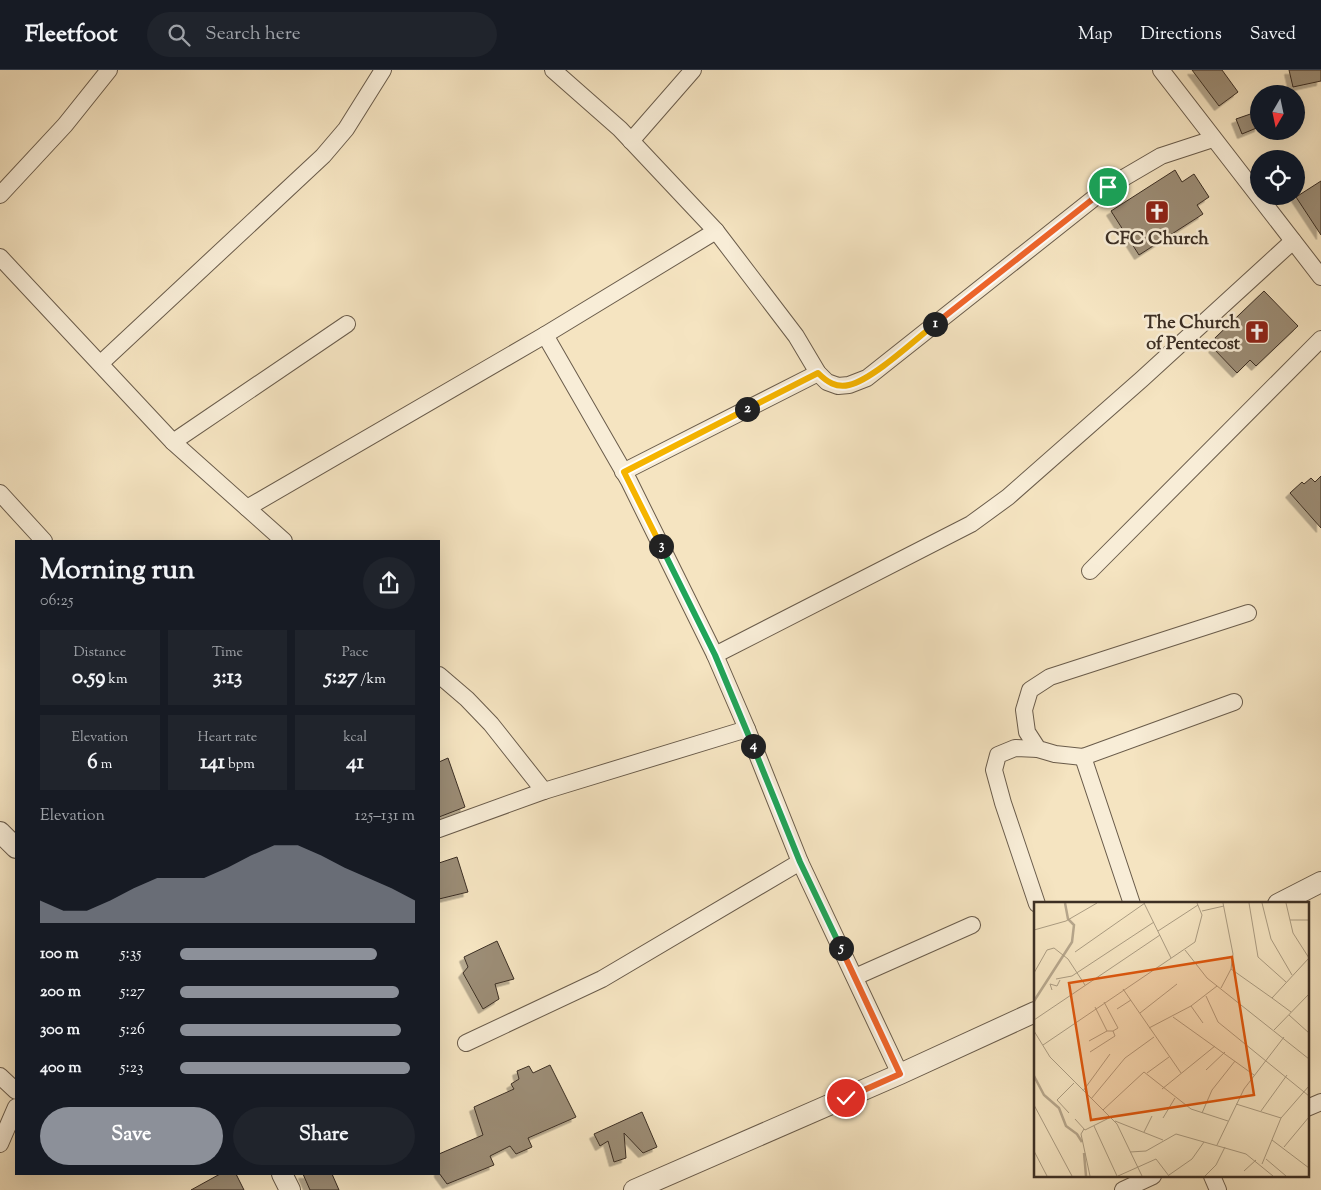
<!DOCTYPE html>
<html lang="en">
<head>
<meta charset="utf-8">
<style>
	:root { --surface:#171b24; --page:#20242c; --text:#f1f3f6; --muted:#9ea1a6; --line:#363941; --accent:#8c9099 }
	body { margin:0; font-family:"Sorts Mill Goudy",serif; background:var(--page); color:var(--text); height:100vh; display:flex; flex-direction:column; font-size:19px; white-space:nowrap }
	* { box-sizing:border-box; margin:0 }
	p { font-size:16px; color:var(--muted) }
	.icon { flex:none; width:28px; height:28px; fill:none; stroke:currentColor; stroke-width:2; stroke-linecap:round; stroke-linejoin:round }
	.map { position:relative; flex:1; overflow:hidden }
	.panel { position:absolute; left:15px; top:470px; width:425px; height:635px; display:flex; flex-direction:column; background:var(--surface); border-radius:0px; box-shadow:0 5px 20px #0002 }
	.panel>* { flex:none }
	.needle { width:32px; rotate:189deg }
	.tools { position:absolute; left:1250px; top:15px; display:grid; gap:10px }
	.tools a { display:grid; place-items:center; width:55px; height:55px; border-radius:50%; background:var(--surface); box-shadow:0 5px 20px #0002; font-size:25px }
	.pin { position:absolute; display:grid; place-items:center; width:42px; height:42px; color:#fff; margin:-21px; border:2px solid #fff; border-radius:50%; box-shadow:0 1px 5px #0007 }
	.km { position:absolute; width:25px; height:25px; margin:-12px; border-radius:50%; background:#222; color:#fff; font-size:14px; line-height:25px; text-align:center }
	.round { display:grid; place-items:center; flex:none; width:52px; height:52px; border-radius:26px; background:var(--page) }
	.head { display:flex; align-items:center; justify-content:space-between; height:85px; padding:0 25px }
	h1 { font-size:28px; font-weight:700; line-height:38px }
	.stats { display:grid; grid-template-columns:repeat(3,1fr); gap:8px; height:85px; padding:5px 25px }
	.stats div { display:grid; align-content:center; border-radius:0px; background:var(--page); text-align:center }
	.stats b { font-size:21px; font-weight:700 }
	.stats small { font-size:14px; font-weight:400 }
	.stats p { font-size:14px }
	.chart { height:140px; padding:10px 25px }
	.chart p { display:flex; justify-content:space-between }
	.chart svg { width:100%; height:90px; margin-top:5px; fill:var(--accent); opacity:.7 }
	.button { display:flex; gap:10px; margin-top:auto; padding:10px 25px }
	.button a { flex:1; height:58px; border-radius:30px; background:var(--accent); color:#fff; font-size:20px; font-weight:700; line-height:58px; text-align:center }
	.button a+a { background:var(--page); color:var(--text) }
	ul { padding:0 25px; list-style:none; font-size:16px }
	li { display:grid; grid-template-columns:80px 60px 1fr; align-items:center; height:38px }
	li i { height:12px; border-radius:6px; background:var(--accent) }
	header { display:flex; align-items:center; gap:30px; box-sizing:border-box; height:70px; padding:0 25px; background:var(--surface); border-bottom:1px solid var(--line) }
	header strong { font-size:24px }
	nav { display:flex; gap:28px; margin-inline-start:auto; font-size:18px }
	.search { width:350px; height:45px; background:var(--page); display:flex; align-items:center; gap:12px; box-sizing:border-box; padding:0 18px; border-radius:28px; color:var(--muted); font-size:19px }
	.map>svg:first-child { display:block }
</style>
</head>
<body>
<header>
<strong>Fleetfoot</strong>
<div class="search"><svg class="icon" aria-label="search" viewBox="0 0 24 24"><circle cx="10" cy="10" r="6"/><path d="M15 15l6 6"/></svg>Search here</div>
<nav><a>Map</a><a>Directions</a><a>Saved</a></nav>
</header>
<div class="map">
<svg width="1321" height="1120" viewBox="0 0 1321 1120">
	<defs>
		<filter id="shadow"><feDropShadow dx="-4.5" dy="4.5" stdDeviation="0" flood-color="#0004"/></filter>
	</defs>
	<rect width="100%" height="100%" fill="#f5e4c1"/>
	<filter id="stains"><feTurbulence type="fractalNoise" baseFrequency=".004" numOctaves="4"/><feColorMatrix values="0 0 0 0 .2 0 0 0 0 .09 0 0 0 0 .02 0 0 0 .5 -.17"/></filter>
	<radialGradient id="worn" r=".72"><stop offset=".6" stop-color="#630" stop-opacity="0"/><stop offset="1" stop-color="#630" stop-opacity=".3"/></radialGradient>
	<g fill="#9c8d76" stroke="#3c2f24" filter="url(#shadow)">
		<polygon points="1192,0 1222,0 1238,22 1219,36"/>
		<polygon points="1289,0 1321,0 1321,11 1293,17"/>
		<polygon points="1259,41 1259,57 1242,64 1236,49"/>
		<polygon points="1175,100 1182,112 1194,104 1209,127 1197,135 1203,144 1139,185 1111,141"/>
		<polygon points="1321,111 1321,165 1296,127"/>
		<polygon points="1264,221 1298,256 1256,296 1250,290 1237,303 1213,278 1219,273 1215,268"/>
		<polygon points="1321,406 1321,458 1290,423 1302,412 1304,414 1311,408 1315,412"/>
		<polygon points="448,688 465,737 439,747 439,692"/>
		<polygon points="457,787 468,822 439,829 439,793"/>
		<polygon points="497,871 514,909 495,914 499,929 483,939 463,903 468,897 464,887"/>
		<polygon points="550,995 576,1047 528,1068 532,1077 516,1084 510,1076 490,1086 494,1095 447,1114 439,1103 439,1084 483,1065 474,1037 514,1019 511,1014 519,1009 517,1001 529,996 533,1003"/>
		<polygon points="642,1042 657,1077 643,1083 624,1063 626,1088 614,1092 608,1071 600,1076 594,1064"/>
		<polygon points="220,1104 236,1104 244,1120 191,1120"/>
		<polygon points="303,1104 332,1104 339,1120 310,1120"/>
	</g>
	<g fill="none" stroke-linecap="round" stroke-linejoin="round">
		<defs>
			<g id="minor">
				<polyline points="553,0 620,59 716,161 796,266 818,303 827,312 838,316 849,315 867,308 1108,117 1161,86 1213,69"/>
				<polyline points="1161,0 1321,207"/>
				<polyline points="631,71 693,0"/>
				<polyline points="0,125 65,55 109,0"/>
				<polyline points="0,187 173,372 284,471"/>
				<polyline points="545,265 629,411 715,585 747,659 800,792 900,1004"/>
				<polyline points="101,293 323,86 346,59 383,0"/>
				<polyline points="173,372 347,254"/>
				<polyline points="623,402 818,303"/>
				<polyline points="0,423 44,471"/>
				<polyline points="247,438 545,265 716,161"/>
				<polyline points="1090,501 1321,269"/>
				<polyline points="715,585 971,454 1008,427 1142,309 1293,171"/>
				<polyline points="439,605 467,629 491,654 544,721"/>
				<polyline points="1234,632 1083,687 1055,684 1038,679 1027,662 1024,640 1030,620 1050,607 1248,543"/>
				<polyline points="1083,687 1132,834"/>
				<polyline points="439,759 544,721 747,659"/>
				<polyline points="1037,834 1003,733 994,700 998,685 1015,678 1038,679"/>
				<polyline points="855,907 972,855"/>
				<polyline points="466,973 602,909 800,792"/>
				<polyline points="0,1006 16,1021"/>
				<polyline points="1307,1038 1321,1032"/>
				<polyline points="0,1074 16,1037"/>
				<polyline points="1212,1106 1218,1120"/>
				<polyline points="1123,1120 1153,1106"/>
			</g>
			<g id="tertiary">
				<polyline points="0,762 16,778"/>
				<polyline points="1278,834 1321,812"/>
				<polyline points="282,1104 290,1120"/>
				<polyline points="634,1120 900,1004 1035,942"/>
			</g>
		</defs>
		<use href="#minor" stroke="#6a5c4b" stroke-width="18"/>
		<use href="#tertiary" stroke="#6a5c4b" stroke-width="22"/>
		<use href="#minor" stroke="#f8edd7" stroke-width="16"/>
		<use href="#tertiary" stroke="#f8edd7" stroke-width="20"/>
	</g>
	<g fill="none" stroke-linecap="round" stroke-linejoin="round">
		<defs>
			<polyline id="split-1" points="935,254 1108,117"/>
			<path id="split-2" d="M747 339 818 303C827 312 836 318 849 315 872 310 915 270 935 254"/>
			<polyline id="split-3" points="661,476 624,402 747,339"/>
			<polyline id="split-4" points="661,476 715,585 753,676"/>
			<polyline id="split-5" points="753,676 800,792 841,878"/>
			<polyline id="split-6" points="841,878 900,1004 846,1028"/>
		</defs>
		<use href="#split-1" stroke="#fff" stroke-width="10"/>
		<use href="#split-2" stroke="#fff" stroke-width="10"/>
		<use href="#split-3" stroke="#fff" stroke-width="10"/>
		<use href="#split-4" stroke="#fff" stroke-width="10"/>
		<use href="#split-5" stroke="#fff" stroke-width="10"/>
		<use href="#split-6" stroke="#fff" stroke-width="10"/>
		<use href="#split-1" stroke="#f0652b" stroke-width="6"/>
		<use href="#split-2" stroke="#f5b400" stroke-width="6"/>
		<use href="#split-3" stroke="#f5b400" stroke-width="6"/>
		<use href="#split-4" stroke="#22a559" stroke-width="6"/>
		<use href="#split-5" stroke="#22a559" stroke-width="6"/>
		<use href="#split-6" stroke="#f0652b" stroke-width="6"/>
	</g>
	<defs>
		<symbol id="church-square" viewBox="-11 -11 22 22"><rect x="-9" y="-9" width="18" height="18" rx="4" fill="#8f2418" stroke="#f8edd7"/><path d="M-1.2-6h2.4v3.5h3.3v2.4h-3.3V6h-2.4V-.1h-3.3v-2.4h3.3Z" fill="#fff"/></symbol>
	</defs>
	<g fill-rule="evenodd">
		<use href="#church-square" x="1143" y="128" width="28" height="28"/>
		<use href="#church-square" x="1243" y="248" width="28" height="28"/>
	</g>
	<g text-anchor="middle" stroke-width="5" stroke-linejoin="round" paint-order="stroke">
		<g font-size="18" font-weight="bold" fill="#3c2f24" stroke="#f8edd7">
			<text x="1157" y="174">CFC Church</text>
			<text x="1240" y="258" text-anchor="end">The Church<tspan x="1240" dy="21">of Pentecost</tspan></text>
		</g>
	</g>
	<g transform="translate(1034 832)">
		<rect width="275" height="275" fill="#f5e4c1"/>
		<path fill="none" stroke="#b6a68c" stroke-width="2.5" d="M0 99 38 40 40 23 34 17 31 1M0 174 10 193 25 206 32 224 43 232 48 240M50 251 52 274"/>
		<path fill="none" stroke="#ab9c82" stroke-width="1" d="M110 1 137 56M215 1 224 55 252 80M228 1 237 37 258 73M252 1 259 31 275 56M168 9 190 4M256 18H275M0 28 32 19 63 1M124 29 164 3M151 48 173 76 275 157M41 50 111 1M197 67 238 96 275 56M0 71 13 48 20 46 34 57 51 83M22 77 38 74 120 20M187 86 197 67 199 52 189 1M89 87 147 171M18 88 16 82 23 84 26 78M172 94 184 120 275 194M238 96 257 110M70 100 84 126 79 129M157 104 169 121M61 105 73 129M83 107 97 98M106 111 143 82M255 113 275 131M139 115 220 173M0 118 126 33M115 126 157 104 183 84M240 128 275 92M0 129 16 155 83 222 108 274M55 139 73 129H79L81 134 56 150M9 143 161 40 168 13 163 1M172 168 191 150M113 171 135 155M128 187 181 144M49 189 76 152M57 197 91 156 120 135M202 202 247 216M0 203 38 274M69 208 110 170 157 207 194 219M227 209 253 173M35 211 23 198 40 181M168 211 178 188 201 159M129 216 141 196M41 217 51 228 77 215M81 219 129 238M60 224 83 274M50 227 47 232 56 274M110 230 118 214M238 238 275 266M183 243 210 187 250 135M250 245 275 215M0 249 13 274M96 250 112 249 142 232 212 252 239 274M232 257 252 274M228 262 247 216 275 184M210 269 222 258M135 273 158 257 170 240M84 274 122 257 135 274M171 274 182 263 191 245"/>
		<path fill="#df570d" fill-opacity="0.15" stroke="#df570d" stroke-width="2.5" d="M198 55 220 193 57 218 35 81Z"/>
		<rect width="275" height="275" fill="none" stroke="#3c2f24" stroke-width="2.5"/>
	</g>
	<rect width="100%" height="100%" filter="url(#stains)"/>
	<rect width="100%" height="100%" fill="url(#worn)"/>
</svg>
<div class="tools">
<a><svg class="needle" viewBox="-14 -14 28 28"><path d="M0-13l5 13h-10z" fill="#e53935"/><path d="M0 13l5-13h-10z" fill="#9ea1a6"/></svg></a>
<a><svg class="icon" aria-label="locate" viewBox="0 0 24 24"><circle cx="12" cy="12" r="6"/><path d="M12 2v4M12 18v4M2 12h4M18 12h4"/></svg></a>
</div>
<div class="pin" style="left:1108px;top:117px;background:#1e9e55"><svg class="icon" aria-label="arrive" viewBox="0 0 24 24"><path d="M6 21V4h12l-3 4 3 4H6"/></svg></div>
<div class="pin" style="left:846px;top:1028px;background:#d93025"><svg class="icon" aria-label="check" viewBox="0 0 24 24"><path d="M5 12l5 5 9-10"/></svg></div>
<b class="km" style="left:935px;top:254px">1</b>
<b class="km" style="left:747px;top:339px">2</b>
<b class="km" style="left:661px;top:476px">3</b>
<b class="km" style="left:753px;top:676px">4</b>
<b class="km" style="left:841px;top:878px">5</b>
<section class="panel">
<div class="head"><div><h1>Morning run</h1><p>06:25</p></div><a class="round"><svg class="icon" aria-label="share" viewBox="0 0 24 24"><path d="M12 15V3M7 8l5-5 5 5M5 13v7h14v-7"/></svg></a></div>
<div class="stats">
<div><p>Distance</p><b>0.59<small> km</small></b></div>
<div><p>Time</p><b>3:13</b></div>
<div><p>Pace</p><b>5:27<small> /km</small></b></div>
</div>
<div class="stats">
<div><p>Elevation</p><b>6<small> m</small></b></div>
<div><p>Heart rate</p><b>141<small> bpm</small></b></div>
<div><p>kcal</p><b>41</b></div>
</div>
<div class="chart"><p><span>Elevation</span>125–131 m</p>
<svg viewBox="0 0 160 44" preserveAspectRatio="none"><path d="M0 44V33L10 38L20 38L30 33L40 27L50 22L60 22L70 22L80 17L90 11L100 6L110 6L120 11L130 17L140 22L150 27L160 33V44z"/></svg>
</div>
<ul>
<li><b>100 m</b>5:35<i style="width:84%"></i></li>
<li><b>200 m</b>5:27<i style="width:93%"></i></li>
<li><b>300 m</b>5:26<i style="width:94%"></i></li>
<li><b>400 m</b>5:23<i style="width:98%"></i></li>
</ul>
<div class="button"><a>Save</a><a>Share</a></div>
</section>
</div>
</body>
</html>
